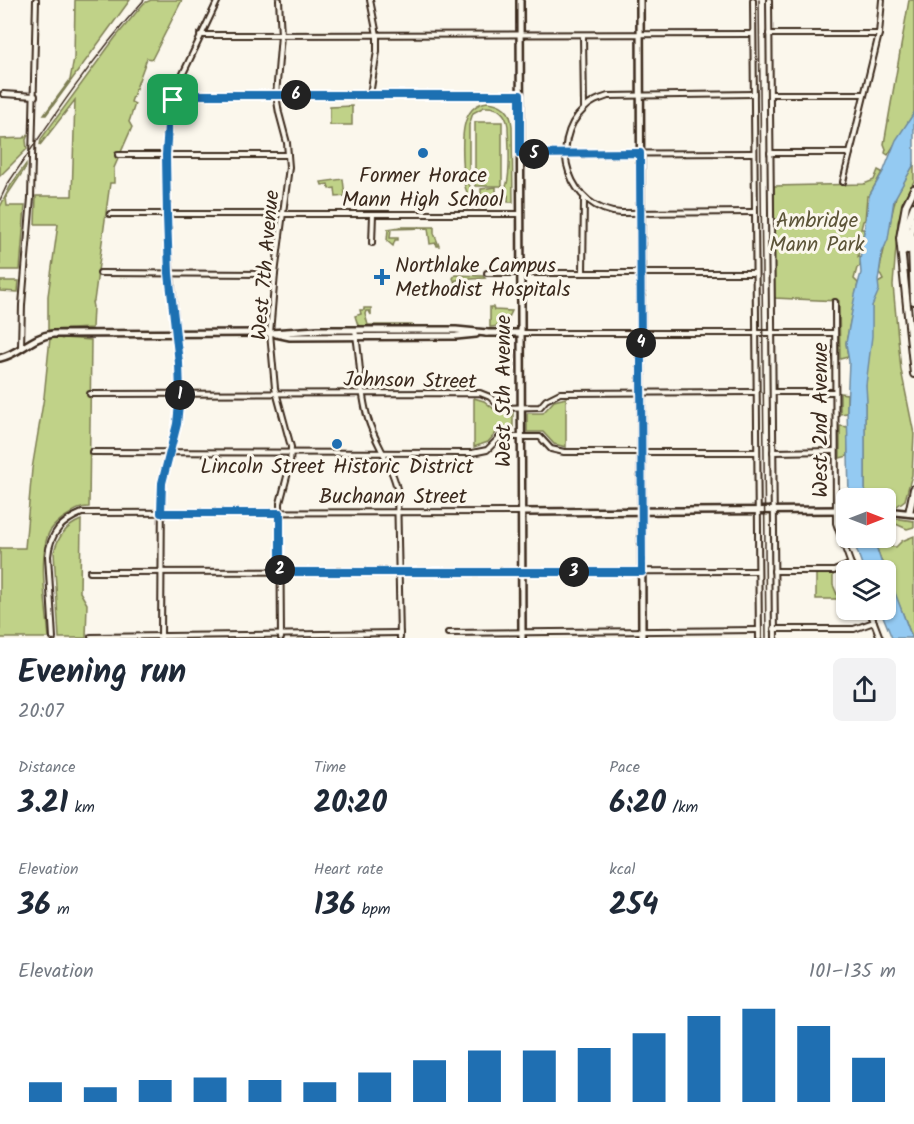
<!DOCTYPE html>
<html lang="en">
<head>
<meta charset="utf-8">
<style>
	:root { --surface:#fff; --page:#f2f2f3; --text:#1f2937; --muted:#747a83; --accent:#1f6fb2 }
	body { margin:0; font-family:Kalam,sans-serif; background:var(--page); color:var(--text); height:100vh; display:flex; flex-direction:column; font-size:22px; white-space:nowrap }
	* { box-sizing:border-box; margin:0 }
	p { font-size:20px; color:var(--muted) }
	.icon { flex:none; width:33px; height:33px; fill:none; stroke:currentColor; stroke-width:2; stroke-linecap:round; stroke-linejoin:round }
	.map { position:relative; height:638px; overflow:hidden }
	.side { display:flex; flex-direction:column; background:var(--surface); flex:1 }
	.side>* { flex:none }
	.needle { width:39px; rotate:90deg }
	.buttons { position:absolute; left:836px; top:488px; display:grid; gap:12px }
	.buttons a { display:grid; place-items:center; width:60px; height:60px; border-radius:9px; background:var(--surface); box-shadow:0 2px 4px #0004; font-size:30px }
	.pin { position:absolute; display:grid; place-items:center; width:51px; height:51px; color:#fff; margin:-26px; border-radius:12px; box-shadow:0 3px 9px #0006 }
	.km { position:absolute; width:30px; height:30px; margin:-15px; border-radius:50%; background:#222; color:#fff; font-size:16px; line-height:30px; text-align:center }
	.round { display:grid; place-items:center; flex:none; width:63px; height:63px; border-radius:9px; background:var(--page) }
	.head { display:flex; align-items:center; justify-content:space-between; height:102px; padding:0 18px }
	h1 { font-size:33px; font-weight:700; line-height:45px }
	.figures { display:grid; grid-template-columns:repeat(3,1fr); gap:9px; height:102px; padding:6px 18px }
	.figures div { display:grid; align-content:center }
	.figures b { font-size:30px; font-weight:700 }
	.figures small { font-size:16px; font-weight:400 }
	.figures p { font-size:16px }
	.chart { height:168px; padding:12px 18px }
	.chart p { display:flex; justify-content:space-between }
	.chart svg { width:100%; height:108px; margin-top:6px; stroke:var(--accent); stroke-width:6 }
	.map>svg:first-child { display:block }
</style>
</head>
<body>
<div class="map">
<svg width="914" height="638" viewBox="0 0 914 638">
	<rect width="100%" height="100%" fill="#fbf7ec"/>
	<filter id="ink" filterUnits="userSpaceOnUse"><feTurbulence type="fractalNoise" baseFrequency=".0167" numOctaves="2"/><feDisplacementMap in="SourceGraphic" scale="12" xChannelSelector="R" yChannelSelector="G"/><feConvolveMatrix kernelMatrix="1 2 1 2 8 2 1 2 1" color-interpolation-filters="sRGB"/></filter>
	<g filter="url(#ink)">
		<g fill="#c0d288" stroke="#7e7e53" stroke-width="1.5" fill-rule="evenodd">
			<polygon points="75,0 130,0 46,115 44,115 70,80 74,58"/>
			<polygon points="151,0 182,0 152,59 147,58 131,102 135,104 129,122 132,127 114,168 114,183 110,183 94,301 92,302 93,307 92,328 48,330 48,296 58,224 35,224 36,196 72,196 75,100 40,145 41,139 115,38 144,3"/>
			<polygon points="909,0 914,0 914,113 888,155 885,153 886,149 884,144"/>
			<path d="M487 102C502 103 511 111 512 126L513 202H508V196C492 213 467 205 464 182 464 156 454 107 487 102ZM484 107C498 106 506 113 508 126 508 146 518 212 482 199L496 198V187L481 189V199L473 193 469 184V125L473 113Z"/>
			<polygon points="352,106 352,125 330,125 330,107"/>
			<rect x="475" y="122" width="27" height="64"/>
			<polygon points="28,134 26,140 27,149 0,176 0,139 24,138"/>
			<polygon points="26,164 26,167 6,197 7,206 25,206 20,270 0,270 0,207 11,185"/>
			<path d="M914 164V181L904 200 898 222 893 285 901 370 914 434 912 475 905 500 897 506 885 507V498H865C866 453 863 408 867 364 868 355 870 346 871 337 872 327 871 315 872 305 874 296 879 292 878 283L883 280 879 272 896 196Z"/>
			<polygon points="878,170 882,172 869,196 867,196 865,220 863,221 861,229 864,229 863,242 860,244 858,257 861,258 860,266 857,268 854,279 858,283 846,343 848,357 840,359 839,301 774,298 774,186 864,184 874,180"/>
			<polygon points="343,179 345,196 336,197 335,188 329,189 328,184 322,185 321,182"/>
			<polygon points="400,227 434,227 434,233 439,246 437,246 436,243 430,244 428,228 391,229 390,238 398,238 398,240 395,240 393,246 387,241 388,229"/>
			<polygon points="455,275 483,276 485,278 456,280 455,283 453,278"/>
			<polygon points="0,281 19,281 18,292 0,291"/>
			<path d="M490 307H493L494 310 512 311C508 321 501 327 490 327Z"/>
			<polygon points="364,308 371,308 371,315 369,311 366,311 365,314 368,325 412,325 412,327 360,327 358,325 355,316 361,314 360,310 364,310"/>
			<path d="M57 337 62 339 64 338 91 340 89 507C80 507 75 510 68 515 61 519 55 524 50 531 37 553 47 611 49 638H0V548H25L32 469 44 397 50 338Z"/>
			<polygon points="840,393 847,394 847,413 840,414"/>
			<polygon points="474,398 484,401 499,413 513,413 513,432 497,432 488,442 474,447"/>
			<polygon points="566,398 566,447 554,444 543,432 527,432 527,413 543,413 554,401"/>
			<polygon points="840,426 848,427 848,456 840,458"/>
			<polygon points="885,517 914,521 914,527 907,529 889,521"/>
			<path d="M81 520 80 592 87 604 86 638H59L54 552C58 536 66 526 81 520Z"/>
			<path d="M885 526 888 533V546L896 547 902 541 914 536V638H912C900 603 884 572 873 537H885Z"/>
			<polygon points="816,573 833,573 833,585 839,599 816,599"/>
		</g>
		<g fill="#94caf2" stroke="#708a9d" stroke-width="1.5">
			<polygon points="914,113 914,164 894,200 888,239 882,253 878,281 879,290 872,306 872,336 866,385 867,401 865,403 865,498 849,498 847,407 849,362 846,343 855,295 861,273 860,260 869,196 884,170 896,140"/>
			<polygon points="852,537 873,537 884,570 864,570"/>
			<polygon points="885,572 894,590 912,638 892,638 880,609 885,609"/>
		</g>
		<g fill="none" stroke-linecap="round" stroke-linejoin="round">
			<defs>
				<g id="minor">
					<polyline points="279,0 281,35 276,95 279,113 287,143 289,167 275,274 270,333 275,388 291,447 290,465 280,503 281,638"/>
					<polyline points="753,0 759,638"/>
					<polyline points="769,0 775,638"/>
					<polyline points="769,34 879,34"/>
					<polyline points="200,35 753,34"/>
					<polyline points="583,35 584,108"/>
					<polyline points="3,94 35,96"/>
					<path d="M754 94 608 96C599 99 590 102 584 109 547 143 569 210 621 213L755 212"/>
					<polyline points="770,94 864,94"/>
					<polyline points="175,95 520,95"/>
					<polyline points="370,95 377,51 377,35 370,0"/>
					<polyline points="770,153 850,153"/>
					<polyline points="520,154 754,153"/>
					<polyline points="118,155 288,155"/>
					<polyline points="843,182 879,34 882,0"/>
					<polyline points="110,214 520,214"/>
					<polyline points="372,243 373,214"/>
					<polyline points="100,273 275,274"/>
					<polyline points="487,273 755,273"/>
					<polyline points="583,273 584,199"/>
					<polyline points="835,302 836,523 853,570"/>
					<path d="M355 330C361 360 359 390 368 419 375 443 392 464 397 489L400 638"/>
					<polyline points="521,333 835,333"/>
					<polyline points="21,347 22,305 31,198 36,0"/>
					<polyline points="773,392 835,392"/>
					<polyline points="90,394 480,393 490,397 501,408 540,407 546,400 560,393 756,392"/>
					<polyline points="92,452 472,453 487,450 500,437 540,437 551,449 564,452 757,452"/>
					<polyline points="773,452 835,451"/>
					<polyline points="774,571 834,571 851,564"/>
					<polyline points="90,572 758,571"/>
					<polyline points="869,609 880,638"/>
					<polyline points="774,629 854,629 874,622"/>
					<polyline points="448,633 759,630"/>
					<polyline points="91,637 400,633"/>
					<path d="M53 638 48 556C50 533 62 521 82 513L520 512"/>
					<polyline points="161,638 162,483 177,424 180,394 179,363 168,244 166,155 168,125 180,80 218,0"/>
				</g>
				<g id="major">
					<polyline points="520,0 522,638"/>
					<polyline points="640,0 642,638"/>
					<polyline points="486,333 520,333"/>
					<polyline points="276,334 290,337 456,336 476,334"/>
					<path d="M0 358C20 354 30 337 53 334L270 333 318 330H456L487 333"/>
					<polyline points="885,511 914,514"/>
					<polyline points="520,512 846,510"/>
				</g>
				<g id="highway">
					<polyline points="914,189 906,205 900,238 914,374"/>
					<polyline points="914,238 912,248 914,301"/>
					<polyline points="908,250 914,219"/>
					<polyline points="904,251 907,224 914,206"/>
					<polyline points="909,513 914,489"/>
				</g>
			</defs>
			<use href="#minor" stroke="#3b2a1e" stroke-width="8"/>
			<use href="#major" stroke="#3b2a1e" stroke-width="10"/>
			<use href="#highway" stroke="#3b2a1e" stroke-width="10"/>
			<use href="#minor" stroke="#fbf7ec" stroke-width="4"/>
			<use href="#major" stroke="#fbf7ec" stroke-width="5"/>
			<use href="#highway" stroke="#fbf7ec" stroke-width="6"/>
			<g stroke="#3b2a1e" stroke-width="1.5">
				<polyline points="759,0 766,638"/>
				<path d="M0 200 7 185C50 121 93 57 144 0"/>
			</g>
		</g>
	</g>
	<g fill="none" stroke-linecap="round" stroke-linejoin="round" filter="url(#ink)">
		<defs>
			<polygon id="route" points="175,95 520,95 520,154 640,153 642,572 280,572 280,513 161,513 162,483 177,424 180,394 179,363 169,273 167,215 166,155 168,125"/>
		</defs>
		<use href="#route" stroke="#fff" stroke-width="12"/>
		<use href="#route" stroke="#1f6fb2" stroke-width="8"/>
	</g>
	<g fill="#1f6fb2" stroke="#fbf7ec" stroke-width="2">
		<circle cx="423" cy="153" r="6"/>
		<path d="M379 268h6v6h6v6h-6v6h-6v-6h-6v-6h6z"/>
		<circle cx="337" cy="444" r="6"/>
	</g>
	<g text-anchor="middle" stroke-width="6" stroke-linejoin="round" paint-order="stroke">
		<g font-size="21" fill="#3b2a1e" stroke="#fbf7ec">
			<text x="423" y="182">Former Horace<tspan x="423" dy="24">Mann High School</tspan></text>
			<text x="395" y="272" text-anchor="start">Northlake Campus<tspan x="395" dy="24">Methodist Hospitals</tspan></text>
			<text x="337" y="473">Lincoln Street Historic District</text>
		</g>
		<g font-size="21" fill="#5c5438" stroke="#fbf7ec">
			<text x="817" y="227">Ambridge<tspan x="817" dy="24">Mann Park</tspan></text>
		</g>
		<g font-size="21" fill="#3b2a1e" stroke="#fbf7ec">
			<text transform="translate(265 265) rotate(-85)" y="7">West 7th Avenue</text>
			<text transform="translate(410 380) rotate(1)" y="7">Johnson Street</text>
			<text transform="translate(503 391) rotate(-90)" y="7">West 5th Avenue</text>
			<text transform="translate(820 420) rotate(-90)" y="7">West 2nd Avenue</text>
			<text x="393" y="503">Buchanan Street</text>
		</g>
	</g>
</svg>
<div class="buttons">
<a><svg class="needle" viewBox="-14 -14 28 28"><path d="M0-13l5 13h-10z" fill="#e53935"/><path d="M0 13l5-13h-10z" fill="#747a83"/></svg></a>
<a><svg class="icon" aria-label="layers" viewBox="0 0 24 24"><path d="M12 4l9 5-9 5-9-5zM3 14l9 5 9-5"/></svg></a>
</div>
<div class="pin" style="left:173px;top:100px;background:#1e9e55"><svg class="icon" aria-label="arrive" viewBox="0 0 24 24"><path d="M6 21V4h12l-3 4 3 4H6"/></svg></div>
<b class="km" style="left:180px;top:395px">1</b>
<b class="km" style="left:280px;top:570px">2</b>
<b class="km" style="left:574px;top:572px">3</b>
<b class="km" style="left:641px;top:343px">4</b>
<b class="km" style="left:534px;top:154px">5</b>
<b class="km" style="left:296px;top:95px">6</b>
</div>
<section class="side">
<div class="head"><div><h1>Evening run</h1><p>20:07</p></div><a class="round"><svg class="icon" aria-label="share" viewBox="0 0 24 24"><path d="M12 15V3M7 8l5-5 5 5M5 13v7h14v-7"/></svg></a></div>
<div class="figures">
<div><p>Distance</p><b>3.21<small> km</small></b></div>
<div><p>Time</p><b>20:20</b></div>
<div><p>Pace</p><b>6:20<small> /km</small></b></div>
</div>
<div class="figures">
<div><p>Elevation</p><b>36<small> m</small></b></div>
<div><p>Heart rate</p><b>136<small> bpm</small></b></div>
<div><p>kcal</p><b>254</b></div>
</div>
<div class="chart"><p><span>Elevation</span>101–135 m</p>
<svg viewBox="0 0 160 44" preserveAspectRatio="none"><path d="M5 44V36M15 44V38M25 44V35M35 44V34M45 44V35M55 44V36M65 44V32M75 44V27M85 44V23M95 44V23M105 44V22M115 44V16M125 44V9M135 44V6M145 44V13M155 44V26"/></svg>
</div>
</section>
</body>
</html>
